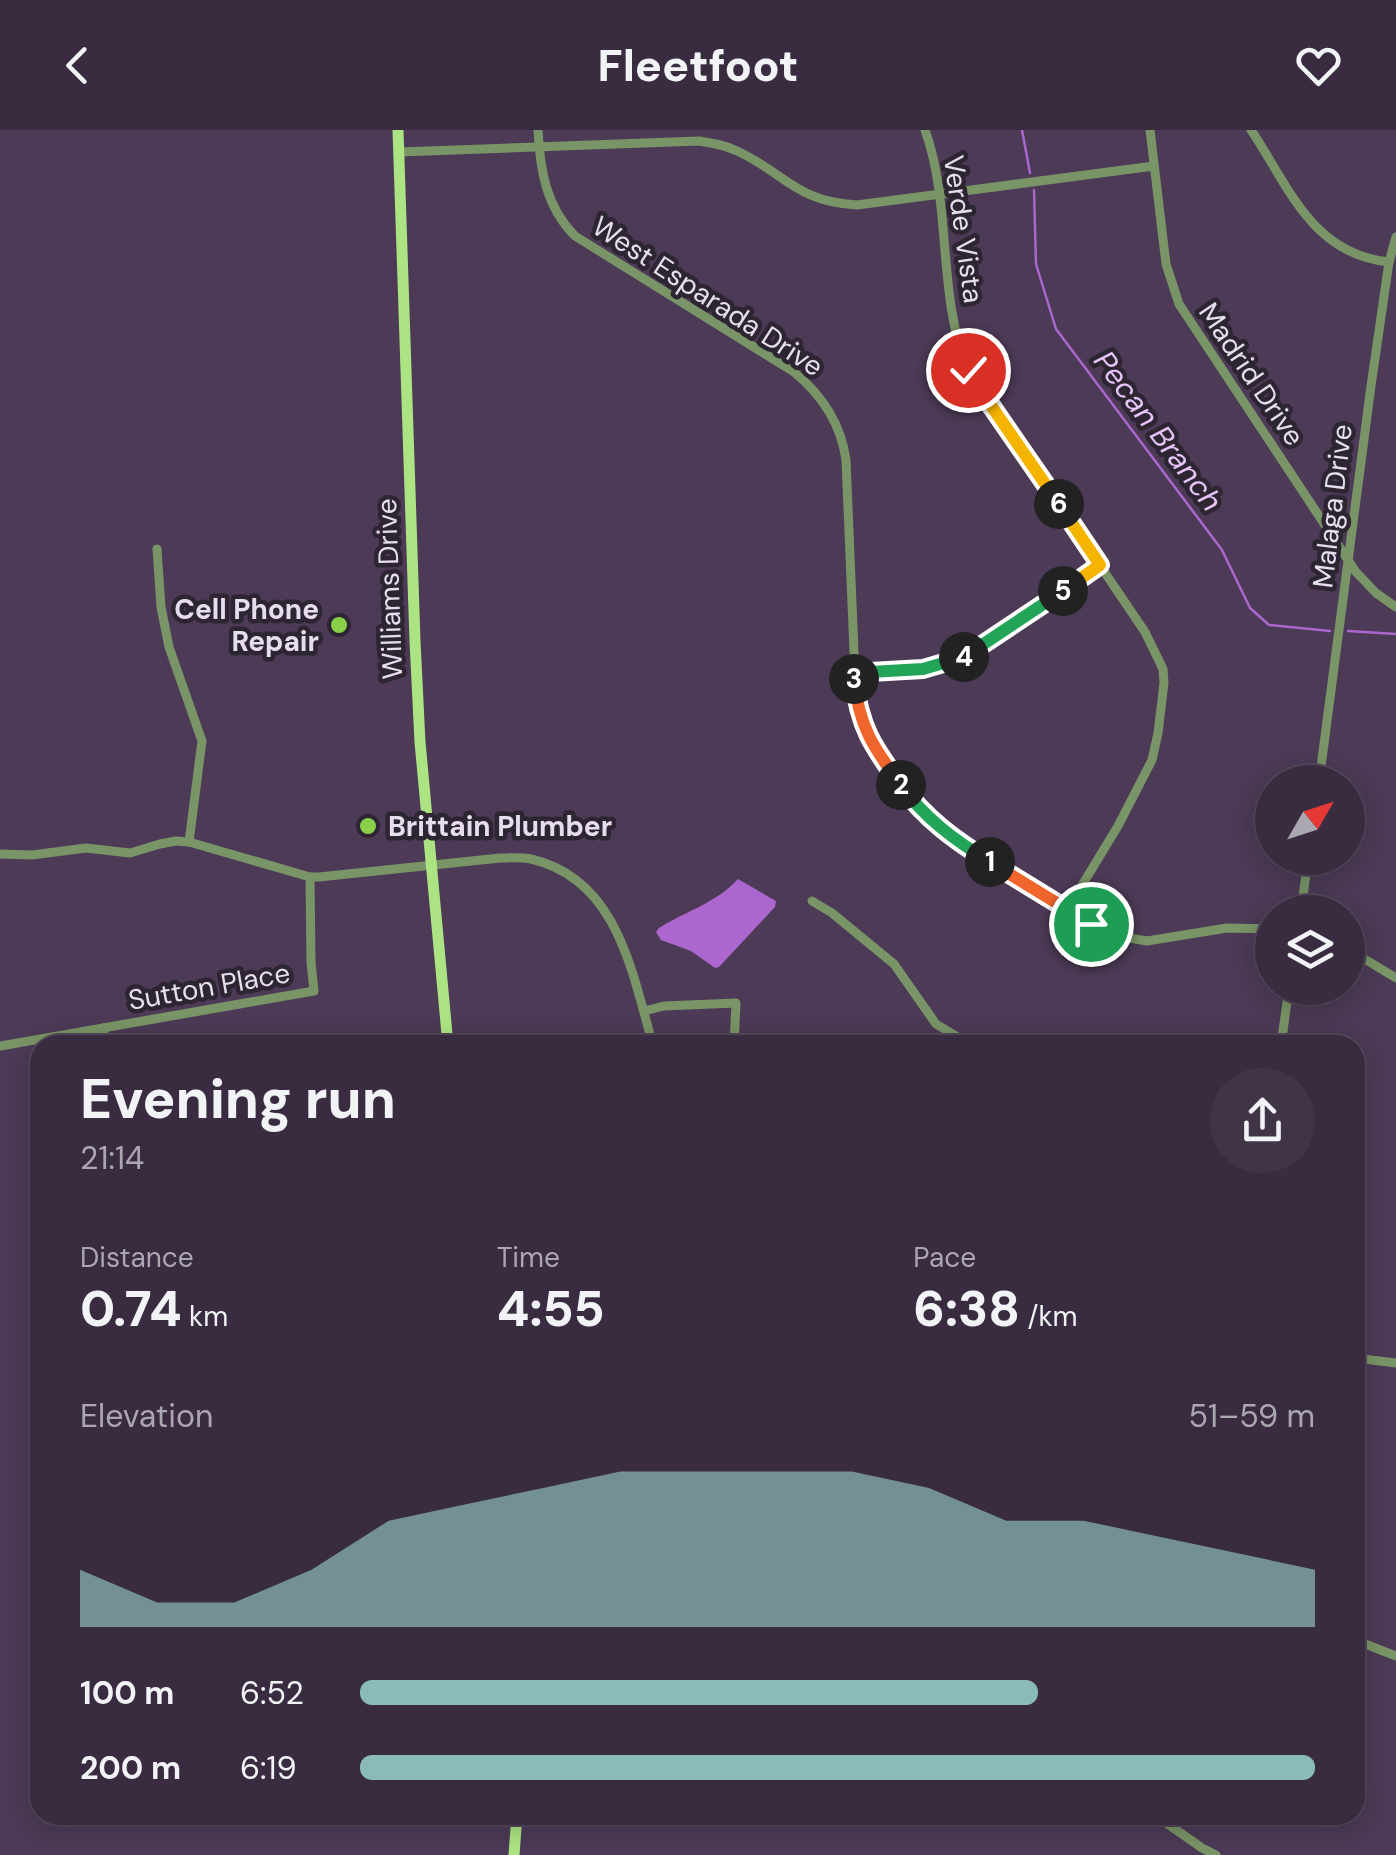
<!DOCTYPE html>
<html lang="en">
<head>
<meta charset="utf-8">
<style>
	:root { --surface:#392c40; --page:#403447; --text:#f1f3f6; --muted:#aba7b1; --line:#534859; --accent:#8bbbb9 }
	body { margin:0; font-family:"DM Sans",sans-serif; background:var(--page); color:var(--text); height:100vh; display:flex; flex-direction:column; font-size:38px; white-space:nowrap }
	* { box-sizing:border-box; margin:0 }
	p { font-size:32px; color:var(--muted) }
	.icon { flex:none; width:55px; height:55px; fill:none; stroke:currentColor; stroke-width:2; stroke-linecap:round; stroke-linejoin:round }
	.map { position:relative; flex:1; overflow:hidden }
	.details { position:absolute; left:30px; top:905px; width:1335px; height:790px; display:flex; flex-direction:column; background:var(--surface); border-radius:30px; box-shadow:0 5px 25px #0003,0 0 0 2px var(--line) }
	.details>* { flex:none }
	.needle { width:65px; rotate:51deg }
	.buttons { position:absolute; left:1255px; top:635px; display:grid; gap:20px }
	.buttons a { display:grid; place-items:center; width:110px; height:110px; border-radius:50%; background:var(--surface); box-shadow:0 5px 25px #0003,0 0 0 2px var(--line); font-size:50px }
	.pin { position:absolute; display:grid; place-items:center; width:85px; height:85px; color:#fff; margin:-42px; border:5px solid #fff; border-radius:50%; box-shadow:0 2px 10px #0007 }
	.km { position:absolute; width:50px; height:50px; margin:-25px; border-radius:50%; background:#222; color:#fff; font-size:28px; line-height:50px; text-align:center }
	.round { display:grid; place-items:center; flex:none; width:105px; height:105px; border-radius:52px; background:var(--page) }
	.head { display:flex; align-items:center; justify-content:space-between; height:170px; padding:0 50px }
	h1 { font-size:55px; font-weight:800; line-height:75px }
	.stats { display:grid; grid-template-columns:repeat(3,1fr); gap:15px; height:170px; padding:10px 50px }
	.stats div { display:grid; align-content:center }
	.stats b { font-size:50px; font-weight:800 }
	.stats small { font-size:28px; font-weight:400 }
	.stats p { font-size:28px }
	.chart { height:280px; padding:20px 50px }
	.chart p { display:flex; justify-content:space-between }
	.chart svg { width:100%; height:180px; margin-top:10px; fill:var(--accent); opacity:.7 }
	ul { padding:0 50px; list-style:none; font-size:32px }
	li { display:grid; grid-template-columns:160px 120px 1fr; align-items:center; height:75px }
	li i { height:25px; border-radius:12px; background:var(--accent) }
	header { display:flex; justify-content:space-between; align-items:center; height:130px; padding:0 50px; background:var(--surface); font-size:45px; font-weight:800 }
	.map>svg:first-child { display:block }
</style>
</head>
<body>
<header><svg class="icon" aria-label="back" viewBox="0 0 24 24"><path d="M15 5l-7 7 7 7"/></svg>Fleetfoot<svg class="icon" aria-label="heart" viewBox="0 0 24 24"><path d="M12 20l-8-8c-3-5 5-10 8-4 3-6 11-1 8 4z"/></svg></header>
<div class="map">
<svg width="1396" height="1725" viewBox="0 0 1396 1725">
	<rect width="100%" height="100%" fill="#4c3a56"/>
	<path fill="#ab67ce" d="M738 749 776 771 775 777 719 837 715 838 691 821 661 810 656 802 659 798C686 781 716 773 738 749Z"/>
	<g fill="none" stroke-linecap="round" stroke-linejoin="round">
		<g stroke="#ab67ce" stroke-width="2.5">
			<polyline points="1022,0 1030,43"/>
			<polyline points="1034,60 1036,134 1056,199 1222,420 1250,478 1269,495 1330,501"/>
			<polyline points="1348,501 1396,504"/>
		</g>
		<g stroke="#799466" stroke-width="9">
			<path d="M538 0C540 40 546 77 575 106L794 242C822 265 841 294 846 330L856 569 871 614 919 680 968 719 1067 780 1112 805 1147 811 1227 798 1272 799"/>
			<path d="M925 0C952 74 937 168 968 240L1145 502 1163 539 1164 553 1158 603 1152 630 1118 696 1067 780"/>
			<polyline points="1150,0 1166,134 1179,174 1356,442 1376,463 1396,477"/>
			<path d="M1251 0C1289 56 1311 124 1389 132"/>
			<path d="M399 22 699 11C712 13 725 15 737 21 785 43 796 72 857 75L1154 36"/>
			<polyline points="157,419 161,477 169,517 202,611 189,712"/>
			<polyline points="853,543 923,539 964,526 994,509 1100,435"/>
			<polyline points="1319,652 1371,256 1389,132 1396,107"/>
			<path d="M0 724 32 725 86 718 130 723 160 714 176 711 189 712 310 747H319L500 728C510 728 521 727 531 729 618 749 632 843 653 915"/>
			<polyline points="812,771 832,783 894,834 936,894 971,915"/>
			<polyline points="1301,782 1308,728"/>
			<polyline points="1348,819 1396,848"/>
			<polyline points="644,881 664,876 736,873 734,915"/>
			<polyline points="103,898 106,915"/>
			<polyline points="1281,915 1289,858"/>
			<polyline points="0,916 314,861 311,832 310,747"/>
			<polyline points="1355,1228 1396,1233"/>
			<polyline points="1355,1510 1396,1526"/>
			<polyline points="1155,1685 1202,1718 1216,1725"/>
		</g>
		<g stroke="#ace483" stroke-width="11">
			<polyline points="398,0 415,511 420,612 448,915"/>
			<polyline points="514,1725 517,1685"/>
		</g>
	</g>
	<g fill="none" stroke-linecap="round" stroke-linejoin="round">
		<defs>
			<polyline id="split-1" points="990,732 1091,794"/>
			<path id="split-2" d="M901 655C924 688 956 711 990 732"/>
			<path id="split-3" d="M854 549C859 597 873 617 901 655"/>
			<polyline id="split-4" points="854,549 853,543 923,539 964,527"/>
			<polyline id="split-5" points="964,527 1063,461"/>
			<polyline id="split-6" points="1059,374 1100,435 1063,461"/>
			<polyline id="split-7" points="992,277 1059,374"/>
			<polyline id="split-8" points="968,240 992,277"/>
		</defs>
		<use href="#split-1" stroke="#fff" stroke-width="20"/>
		<use href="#split-2" stroke="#fff" stroke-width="20"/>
		<use href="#split-3" stroke="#fff" stroke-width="20"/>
		<use href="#split-4" stroke="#fff" stroke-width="20"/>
		<use href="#split-5" stroke="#fff" stroke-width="20"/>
		<use href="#split-6" stroke="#fff" stroke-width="20"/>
		<use href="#split-7" stroke="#fff" stroke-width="20"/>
		<use href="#split-8" stroke="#fff" stroke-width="20"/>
		<use href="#split-1" stroke="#f0652b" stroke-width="12"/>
		<use href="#split-2" stroke="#22a559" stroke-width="12"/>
		<use href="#split-3" stroke="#f0652b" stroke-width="12"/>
		<use href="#split-4" stroke="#22a559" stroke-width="12"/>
		<use href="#split-5" stroke="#22a559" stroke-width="12"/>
		<use href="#split-6" stroke="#f5b400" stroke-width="12"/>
		<use href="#split-7" stroke="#f5b400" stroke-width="12"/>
		<use href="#split-8" stroke="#f5b400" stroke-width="12"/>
	</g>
	<g fill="#88cf4a" stroke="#2d2532" stroke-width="4">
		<circle cx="339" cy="495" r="10"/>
		<circle cx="368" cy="696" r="10"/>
	</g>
	<g text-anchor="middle" stroke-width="9" stroke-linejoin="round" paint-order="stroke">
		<g font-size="28" fill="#e7ddee" stroke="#2d2532">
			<text transform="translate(964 99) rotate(82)" y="10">Verde Vista</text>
			<text transform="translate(708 166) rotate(33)" y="10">West Esparada Drive</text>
			<text transform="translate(1252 244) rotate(56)" y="10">Madrid Drive</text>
			<text transform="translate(1332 376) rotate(-83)" y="10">Malaga Drive</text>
			<text transform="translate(389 459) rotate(-92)" y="10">Williams Drive</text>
			<text transform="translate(209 856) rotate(-10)" y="10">Sutton Place</text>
		</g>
		<g font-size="28" font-weight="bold" fill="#e7ddee" stroke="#2d2532" text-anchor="end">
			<text x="319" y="489">Cell Phone<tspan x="319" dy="32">Repair</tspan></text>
			<text x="388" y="706" text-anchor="start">Brittain Plumber</text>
		</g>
		<g font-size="30" font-style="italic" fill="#e5c4f7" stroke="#2d2532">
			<text transform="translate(1158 301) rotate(53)" y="10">Pecan Branch</text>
		</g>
	</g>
</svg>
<div class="buttons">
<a><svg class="needle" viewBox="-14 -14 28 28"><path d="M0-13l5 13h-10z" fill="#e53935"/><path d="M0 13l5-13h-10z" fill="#aba7b1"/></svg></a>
<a><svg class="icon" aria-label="layers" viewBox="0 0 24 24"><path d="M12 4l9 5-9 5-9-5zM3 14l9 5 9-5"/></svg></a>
</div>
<div class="pin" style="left:1091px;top:794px;background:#1e9e55"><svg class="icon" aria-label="arrive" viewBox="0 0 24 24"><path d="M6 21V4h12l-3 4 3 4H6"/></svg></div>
<div class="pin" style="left:968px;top:240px;background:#d93025"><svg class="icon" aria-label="check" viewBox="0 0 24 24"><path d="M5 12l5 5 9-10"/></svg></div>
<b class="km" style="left:990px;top:732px">1</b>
<b class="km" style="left:901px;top:655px">2</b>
<b class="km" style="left:854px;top:549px">3</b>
<b class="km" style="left:964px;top:527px">4</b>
<b class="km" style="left:1063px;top:461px">5</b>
<b class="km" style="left:1059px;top:374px">6</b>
<section class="details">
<div class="head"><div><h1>Evening run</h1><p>21:14</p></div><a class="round"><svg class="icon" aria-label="share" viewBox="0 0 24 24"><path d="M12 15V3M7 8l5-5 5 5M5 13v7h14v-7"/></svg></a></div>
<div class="stats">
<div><p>Distance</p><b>0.74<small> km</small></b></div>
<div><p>Time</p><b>4:55</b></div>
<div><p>Pace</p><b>6:38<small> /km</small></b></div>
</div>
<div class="chart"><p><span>Elevation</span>51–59 m</p>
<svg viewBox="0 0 160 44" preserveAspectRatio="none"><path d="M0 44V30L10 38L20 38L30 30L40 18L50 14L60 10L70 6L80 6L90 6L100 6L110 10L120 18L130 18L140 22L150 26L160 30V44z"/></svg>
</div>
<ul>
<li><b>100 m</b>6:52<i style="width:71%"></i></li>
<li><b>200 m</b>6:19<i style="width:100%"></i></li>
</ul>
</section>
</div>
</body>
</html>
